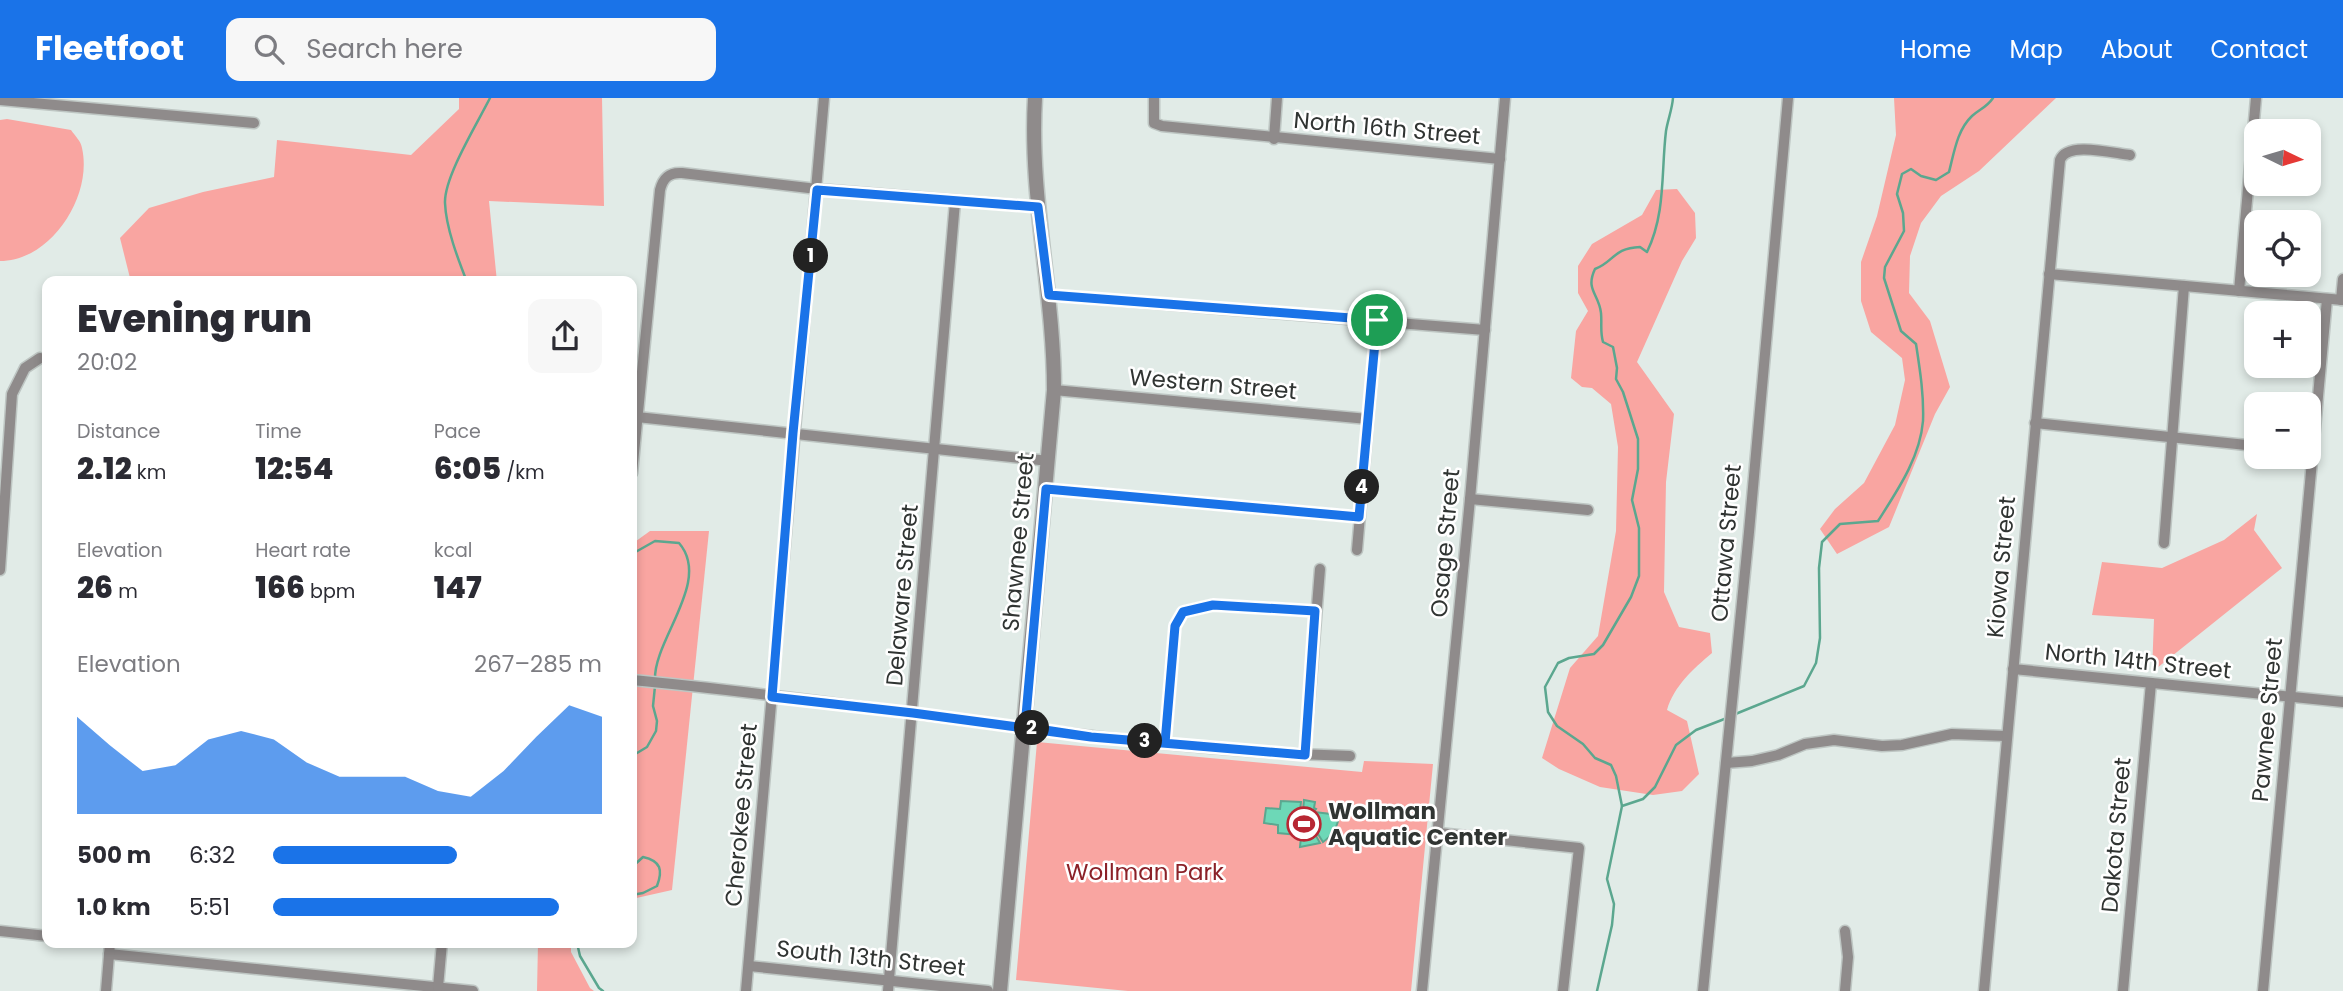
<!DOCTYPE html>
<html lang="en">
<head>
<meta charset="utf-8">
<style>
	:root { --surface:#fff; --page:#f7f7f7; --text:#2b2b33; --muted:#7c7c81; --accent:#1a73e8 }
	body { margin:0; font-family:Poppins,sans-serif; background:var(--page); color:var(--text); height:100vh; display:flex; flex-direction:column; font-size:26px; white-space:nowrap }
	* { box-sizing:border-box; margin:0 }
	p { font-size:23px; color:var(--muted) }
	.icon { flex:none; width:38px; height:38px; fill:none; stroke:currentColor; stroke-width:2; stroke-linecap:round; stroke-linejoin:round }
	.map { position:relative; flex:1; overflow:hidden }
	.details { position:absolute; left:42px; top:178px; width:595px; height:672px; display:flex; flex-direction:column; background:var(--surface); border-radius:14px; box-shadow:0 4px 10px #0003 }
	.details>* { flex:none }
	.needle { width:46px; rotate:95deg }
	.buttons { position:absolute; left:2244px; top:21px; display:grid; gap:14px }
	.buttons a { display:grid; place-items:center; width:77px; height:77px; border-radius:14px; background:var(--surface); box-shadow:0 4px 10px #0003; font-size:35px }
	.pin { position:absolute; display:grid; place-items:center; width:60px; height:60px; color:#fff; margin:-30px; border:4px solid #fff; border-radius:50%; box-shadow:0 2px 7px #0007 }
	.km { position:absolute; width:35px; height:35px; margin:-18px; border-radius:50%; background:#222; color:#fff; font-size:19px; line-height:35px; text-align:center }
	.round { display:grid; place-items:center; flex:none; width:74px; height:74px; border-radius:14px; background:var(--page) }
	.headline { display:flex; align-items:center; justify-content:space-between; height:119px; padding:0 35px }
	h1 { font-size:38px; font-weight:800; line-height:52px }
	.stats { display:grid; grid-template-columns:repeat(3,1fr); gap:10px; height:119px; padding:7px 35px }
	.stats div { display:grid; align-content:center }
	.stats b { font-size:30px; font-weight:800 }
	.stats small { font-size:19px; font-weight:400 }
	.stats p { font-size:19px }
	.chart { height:196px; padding:14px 35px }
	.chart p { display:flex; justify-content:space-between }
	.chart svg { width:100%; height:126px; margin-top:7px; fill:var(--accent); opacity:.7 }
	ul { padding:0 35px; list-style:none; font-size:23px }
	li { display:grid; grid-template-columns:112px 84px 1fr; align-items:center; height:52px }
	li i { height:18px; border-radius:9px; background:var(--accent) }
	header { display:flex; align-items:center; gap:42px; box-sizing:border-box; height:98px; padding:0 35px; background:var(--accent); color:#fff }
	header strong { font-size:33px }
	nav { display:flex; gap:38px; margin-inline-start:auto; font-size:24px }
	.search { width:490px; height:63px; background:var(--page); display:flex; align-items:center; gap:18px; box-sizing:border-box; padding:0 24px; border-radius:14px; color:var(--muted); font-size:26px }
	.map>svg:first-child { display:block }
</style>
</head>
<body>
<header>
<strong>Fleetfoot</strong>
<div class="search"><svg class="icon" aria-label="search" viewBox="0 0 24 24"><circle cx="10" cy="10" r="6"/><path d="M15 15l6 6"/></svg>Search here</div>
<nav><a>Home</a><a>Map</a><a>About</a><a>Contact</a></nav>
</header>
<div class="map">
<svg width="2343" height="893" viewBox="0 0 2343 893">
	<rect width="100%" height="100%" fill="#e1ebe7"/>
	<g fill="#f9a5a1">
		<polygon points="459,0 602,0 604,108 489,103 497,184 131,184 120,140 149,110 203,94 274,79 277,42 411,57 459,11"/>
		<polygon points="1894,0 2056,0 1979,73 1941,98 1921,125 1910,158 1909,195 1930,223 1950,289 1935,316 1889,429 1837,456 1820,431 1835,411 1864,385 1895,327 1905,282 1902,260 1871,234 1861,203 1861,164 1877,118 1896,37"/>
		<path d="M7 21 71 32C75 38 81 43 82 50 93 98 51 163 0 163V22Z"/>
		<path d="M1677 91 1695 115 1696 140 1682 163 1637 264 1674 316 1666 384 1664 494 1679 529 1710 535 1712 555C1693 571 1674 588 1667 612L1687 623 1699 676 1682 693 1653 697 1600 689 1559 671 1542 660 1570 570 1598 538 1616 433 1618 349 1611 306 1592 290 1582 289 1571 280 1576 233 1588 213 1578 195V168L1592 146 1642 117 1656 92Z"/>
		<polygon points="2257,416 2254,432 2282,470 2152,574 2154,521 2092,517 2102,464 2162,470 2224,442"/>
		<polygon points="650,433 709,433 672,792 632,801 632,446"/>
		<polygon points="1037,644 1362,674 1364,663 1433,666 1411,893 1128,893 1016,882"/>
		<polygon points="538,845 571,845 571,854 590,890 594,893 537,893"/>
	</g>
	<path fill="#6dd8b7" stroke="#5ba78f" stroke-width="2" d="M1304 702 1315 704 1314 710 1316 711 1314 714 1339 717C1338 729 1333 737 1323 744L1318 736 1316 738 1320 745 1300 749 1302 729H1299L1298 737 1278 735V727L1264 725 1266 710 1280 711 1281 703 1301 704 1300 713H1303Z"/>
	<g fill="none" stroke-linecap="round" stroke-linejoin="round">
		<g stroke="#5ba78f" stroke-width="2.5">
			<path d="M467 184C458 161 446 130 445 105 444 79 477 26 490 0"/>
			<path d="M632 456 655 443 679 445C712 483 654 541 655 581"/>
			<path d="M1733 617 1804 588 1816 565 1820 540 1819 470 1822 444 1840 426 1878 423C1897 393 1920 360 1923 323 1924 297 1920 272 1916 246L1901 233 1884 180 1885 169 1904 133 1903 115 1897 96 1902 76 1911 71 1921 78 1936 82 1949 74C1954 55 1957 32 1972 18 1980 11 1987 9 1993 0"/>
			<polyline points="632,658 647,649 656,633 657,623 653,608 655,588"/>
			<path d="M1622 708 1616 678 1611 667 1595 660 1583 646 1557 628 1548 614 1545 589 1558 565 1569 560 1594 556 1603 547 1631 499 1639 478V430L1632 402 1638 371V341L1623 294 1616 281 1617 270 1613 249 1603 244C1600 234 1602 226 1601 215 1599 196 1585 192 1595 171 1614 164 1613 150 1640 149L1647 154C1666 115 1661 74 1666 33 1668 21 1672 12 1673 0"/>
			<path d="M632 769 643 759C661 763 663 772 657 788L643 795 632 797"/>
			<polyline points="577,845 580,858 599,890 603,893"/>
			<polyline points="1597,893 1612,827 1614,806 1607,781 1622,708 1643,701 1655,689 1676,647 1696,632 1727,620"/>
		</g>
		<defs>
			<g id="minor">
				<polyline points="1154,0 1154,25 1162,28 1500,61"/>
				<polyline points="0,2 254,25"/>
				<polyline points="1274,41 1277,0"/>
				<polyline points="2049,176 2343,202"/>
				<polyline points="2239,193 2256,0"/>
				<polyline points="1049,197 1485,232"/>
				<polyline points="2341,202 2343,181"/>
				<polyline points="1054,292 1368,321"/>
				<polyline points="637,319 1049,363"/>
				<polyline points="2035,325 2256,348"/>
				<path d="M632 375 660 92C663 80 669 74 682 75L817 91 1038 109"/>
				<polyline points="1046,391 1359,419"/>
				<polyline points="1470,401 1588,412"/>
				<polyline points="2164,445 2184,188"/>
				<polyline points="1357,452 1377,222"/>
				<polyline points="0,472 12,296 25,270 40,260"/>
				<polyline points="2013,571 2343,604"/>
				<path d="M632 582C871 604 1109 651 1350 658"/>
				<polyline points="1165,645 1175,528 1183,514 1213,507 1315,513"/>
				<polyline points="1305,657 1320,471"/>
				<polyline points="1726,665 1752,663 1778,657 1805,646 1834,642 1882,648 1902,647 1952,636 2006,638"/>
				<polyline points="1439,735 1579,750 1563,893"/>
				<polyline points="0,833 47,838"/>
				<polyline points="109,856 473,893"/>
				<polyline points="749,868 988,893"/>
				<polyline points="438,889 442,845"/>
				<polyline points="106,893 110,845"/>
				<polyline points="746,893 824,0"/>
				<polyline points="888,893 955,104"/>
				<polyline points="1422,893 1470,401 1505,0"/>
				<polyline points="1703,893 1749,434 1788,0"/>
				<polyline points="1845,893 1848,859 1845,833"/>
				<path d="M1984 893 2060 62C2067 43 2112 55 2130 57"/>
				<polyline points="2123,893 2151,585"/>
				<polyline points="2263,893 2327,201"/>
			</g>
			<path id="tertiary" d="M1000 893 1054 292C1054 194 1029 98 1035 0"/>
		</defs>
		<use href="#minor" stroke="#bec6c3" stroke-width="13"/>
		<use href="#tertiary" stroke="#bec6c3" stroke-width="17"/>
		<use href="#minor" stroke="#8f8b8b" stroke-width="10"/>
		<use href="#tertiary" stroke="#8f8b8b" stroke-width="14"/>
	</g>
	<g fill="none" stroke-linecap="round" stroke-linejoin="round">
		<defs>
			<polyline id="route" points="1377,222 1049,197 1038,109 817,92 793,335 772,599 913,615 1091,639 1305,657 1315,513 1213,507 1183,514 1175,528 1165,645 1091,639 1025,629 1046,391 1359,419 1377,222"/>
		</defs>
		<use href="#route" stroke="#fff" stroke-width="14"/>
		<use href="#route" stroke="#1a73e8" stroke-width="9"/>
	</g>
	<defs>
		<symbol id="stadium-ring" viewBox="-11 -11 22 22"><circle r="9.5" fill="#fff" stroke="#b82733" stroke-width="1.5"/><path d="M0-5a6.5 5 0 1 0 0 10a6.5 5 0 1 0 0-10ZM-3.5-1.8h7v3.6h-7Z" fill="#b82733"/></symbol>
	</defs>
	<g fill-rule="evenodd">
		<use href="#stadium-ring" x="1285" y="707" width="38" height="38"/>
	</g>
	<g text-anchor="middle" stroke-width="5" stroke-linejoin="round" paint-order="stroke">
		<g font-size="23" fill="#303432" stroke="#fff">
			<text transform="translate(1387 30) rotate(5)" y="8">North 16th Street</text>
			<text transform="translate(1213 286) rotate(5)" y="8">Western Street</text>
			<text transform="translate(1018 444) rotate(-85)" y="8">Shawnee Street</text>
			<text transform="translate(1445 445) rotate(-85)" y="8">Osage Street</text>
			<text transform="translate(1726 445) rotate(-85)" y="8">Ottawa Street</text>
			<text transform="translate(2001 469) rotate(-85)" y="8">Kiowa Street</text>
			<text transform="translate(902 497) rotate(-85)" y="8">Delaware Street</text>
			<text transform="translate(2138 563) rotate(6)" y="8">North 14th Street</text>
			<text transform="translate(2267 622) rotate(-85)" y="8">Pawnee Street</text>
			<text transform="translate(741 717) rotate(-85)" y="8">Cherokee Street</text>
			<text transform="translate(2116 737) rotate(-85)" y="8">Dakota Street</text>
			<text transform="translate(871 860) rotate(6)" y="8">South 13th Street</text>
		</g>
		<g font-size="23" font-weight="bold" fill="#303432" stroke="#fff" text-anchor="start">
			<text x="1328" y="721">Wollman<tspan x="1328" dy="26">Aquatic Center</tspan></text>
		</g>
		<g font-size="23" fill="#8b2128" stroke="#fff">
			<text x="1145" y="782">Wollman Park</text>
		</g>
	</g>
</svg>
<div class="buttons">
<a><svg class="needle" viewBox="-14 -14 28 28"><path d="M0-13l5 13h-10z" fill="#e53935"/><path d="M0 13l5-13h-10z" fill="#7c7c81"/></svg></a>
<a><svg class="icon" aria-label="locate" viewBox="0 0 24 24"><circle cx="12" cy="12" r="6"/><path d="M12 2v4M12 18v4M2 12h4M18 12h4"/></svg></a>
<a>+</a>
<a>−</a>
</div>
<div class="pin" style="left:1377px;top:222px;background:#1e9e55"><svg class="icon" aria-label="arrive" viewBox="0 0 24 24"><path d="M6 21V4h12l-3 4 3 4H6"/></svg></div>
<b class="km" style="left:811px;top:158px">1</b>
<b class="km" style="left:1032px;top:630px">2</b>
<b class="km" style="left:1145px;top:643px">3</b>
<b class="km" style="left:1362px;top:389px">4</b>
<section class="details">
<div class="headline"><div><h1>Evening run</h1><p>20:02</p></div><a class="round"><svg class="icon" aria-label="share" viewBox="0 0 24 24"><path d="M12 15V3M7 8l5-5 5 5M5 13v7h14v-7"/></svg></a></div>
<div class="stats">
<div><p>Distance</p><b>2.12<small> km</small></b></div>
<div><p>Time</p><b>12:54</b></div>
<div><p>Pace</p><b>6:05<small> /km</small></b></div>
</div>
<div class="stats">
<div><p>Elevation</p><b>26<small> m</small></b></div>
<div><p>Heart rate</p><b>166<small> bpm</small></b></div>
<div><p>kcal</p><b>147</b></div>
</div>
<div class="chart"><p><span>Elevation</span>267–285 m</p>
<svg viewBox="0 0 160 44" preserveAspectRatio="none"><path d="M0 44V10L10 20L20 29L30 27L40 18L50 15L60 18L70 26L80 31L90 31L100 31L110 36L120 38L130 29L140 17L150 6L160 10V44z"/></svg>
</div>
<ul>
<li><b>500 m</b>6:32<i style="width:56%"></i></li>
<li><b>1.0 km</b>5:51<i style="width:87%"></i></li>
</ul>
</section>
</div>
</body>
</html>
